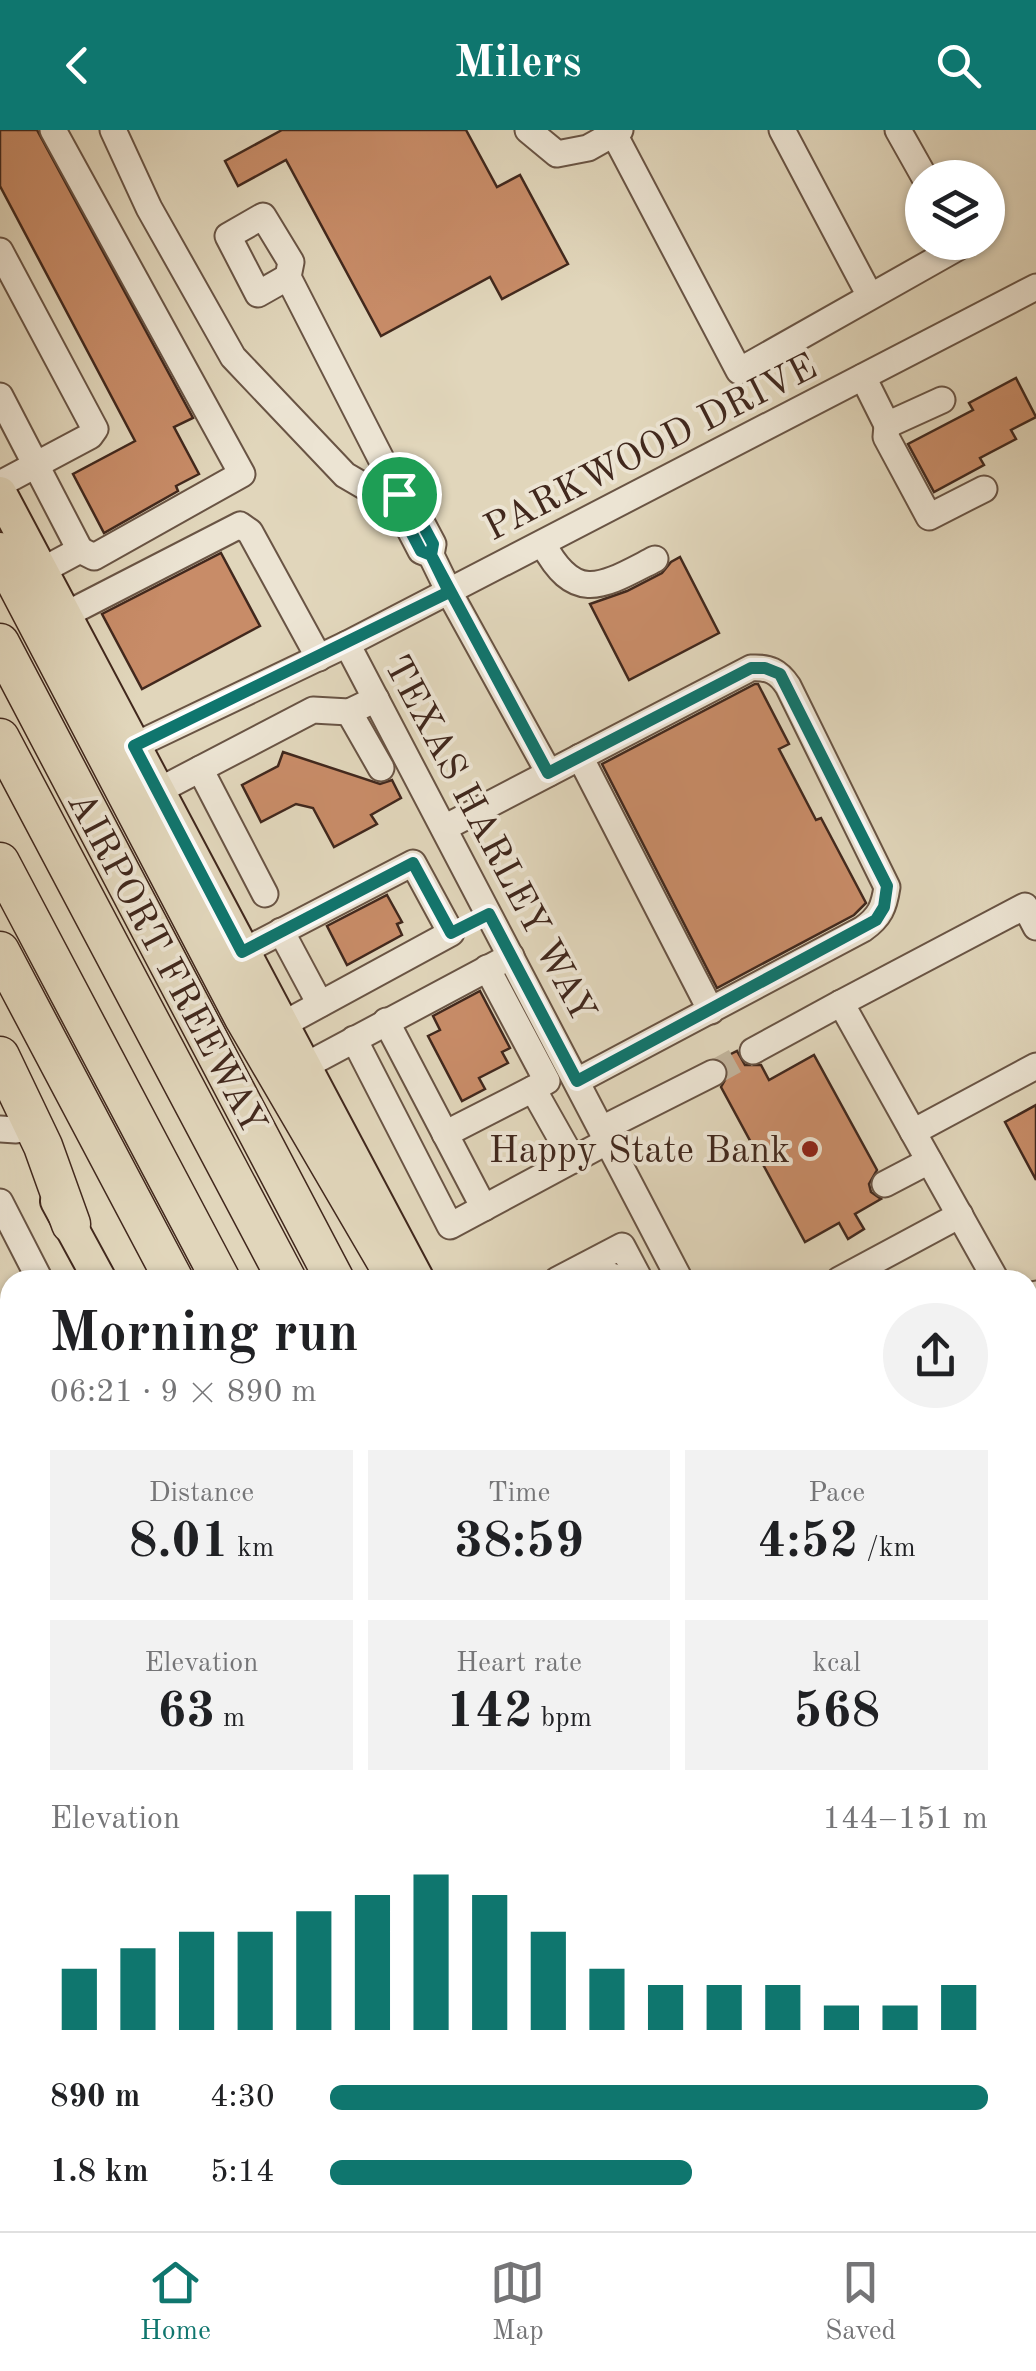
<!DOCTYPE html>
<html lang="en">
<head>
<meta charset="utf-8">
<style>
	:root { --surface:#fff; --page:#f2f2f2; --text:#202124; --muted:#757577; --line:#e0e0e0; --accent:#0f766e }
	body { margin:0; font-family:"Old Standard TT",serif; background:var(--page); color:var(--text); height:100vh; display:flex; flex-direction:column; font-size:38px; white-space:nowrap }
	* { box-sizing:border-box; margin:0 }
	p { font-size:32px; color:var(--muted) }
	.icon { flex:none; width:55px; height:55px; fill:none; stroke:currentColor; stroke-width:2; stroke-linecap:round; stroke-linejoin:round }
	.map { position:relative; flex:1; overflow:hidden }
	.panel { position:absolute; left:0px; top:1140px; width:1038px; height:962px; display:flex; flex-direction:column; background:var(--surface); border-radius:30px 30px 0 0; box-shadow:0 2px 8px #0004 }
	.panel>* { flex:none }
	.fabs { position:absolute; left:905px; top:30px; display:grid; gap:20px }
	.fabs a { display:grid; place-items:center; width:100px; height:100px; border-radius:50%; background:var(--surface); box-shadow:0 2px 8px #0004; font-size:50px }
	.pin { position:absolute; display:grid; place-items:center; width:85px; height:85px; color:#fff; margin:-42px; border:5px solid #fff; border-radius:50%; box-shadow:0 2px 10px #0007 }
	.round { display:grid; place-items:center; flex:none; width:105px; height:105px; border-radius:52px; background:var(--page) }
	.overview { display:flex; align-items:center; justify-content:space-between; height:170px; padding:0 50px }
	h1 { font-size:55px; font-weight:800; line-height:75px }
	.metrics { display:grid; grid-template-columns:repeat(3,1fr); gap:15px; height:170px; padding:10px 50px }
	.metrics div { display:grid; align-content:center; border-radius:0px; background:var(--page); text-align:center }
	.metrics b { font-size:50px; font-weight:800 }
	.metrics small { font-size:28px; font-weight:400 }
	.metrics p { font-size:28px }
	.chart { height:280px; padding:20px 50px }
	.chart p { display:flex; justify-content:space-between }
	.chart svg { width:100%; height:180px; margin-top:10px; stroke:var(--accent); stroke-width:6 }
	ul { padding:0 50px; list-style:none; font-size:32px }
	li { display:grid; grid-template-columns:160px 120px 1fr; align-items:center; height:75px }
	li i { height:25px; border-radius:12px; background:var(--accent) }
	header { display:flex; justify-content:space-between; align-items:center; height:130px; padding:0 50px; background:var(--accent); color:#fff; font-size:45px; font-weight:800 }
	.tabs { display:flex; justify-content:space-around; align-items:center; height:140px; border-top:2px solid var(--line); background:var(--surface); font-size:28px; color:var(--muted) }
	.tabs a { display:grid; justify-items:center; gap:5px }
	.tabs .on { color:var(--accent) }
	.map>svg:first-child { display:block }
</style>
</head>
<body>
<header><svg class="icon" aria-label="back" viewBox="0 0 24 24"><path d="M15 5l-7 7 7 7"/></svg>Milers<svg class="icon" aria-label="search" viewBox="0 0 24 24"><circle cx="10" cy="10" r="6"/><path d="M15 15l6 6"/></svg></header>
<div class="map">
<svg width="1036" height="2101" viewBox="0 0 1036 2101">
	<rect width="100%" height="100%" fill="#e1d6bb"/>
	<filter id="stains"><feTurbulence type="fractalNoise" baseFrequency=".002" numOctaves="4"/><feColorMatrix values="0 0 0 0 .2 0 0 0 0 .09 0 0 0 0 .02 0 0 0 .5 -.17"/></filter>
	<radialGradient id="worn" r=".72"><stop offset=".6" stop-color="#630" stop-opacity="0"/><stop offset="1" stop-color="#630" stop-opacity=".3"/></radialGradient>
	<g fill="#c88c68" stroke="#41281d" stroke-width="2.5">
		<polygon points="0,0 37,0 193,288 174,297 199,344 176,356 178,361 104,403 73,344 135,311 0,56"/>
		<polygon points="282,0 466,0 497,57 520,45 568,134 502,169 490,147 381,206 286,30 238,56 225,31"/>
		<polygon points="1016,248 1036,287 1011,300 1016,309 980,328 984,335 934,362 908,314 973,280 969,273"/>
		<polygon points="221,423 260,496 142,559 102,484"/>
		<polygon points="680,427 719,503 629,550 590,474 627,461 662,443 671,432"/>
		<polygon points="755,554 758,554 789,614 779,619 816,690 821,688 866,773 854,785 717,858 602,634"/>
		<polygon points="283,622 380,654 392,650 401,668 371,685 377,694 334,717 313,678 296,674 261,692 242,655 278,636"/>
		<polygon points="387,765 402,792 397,794 402,805 347,835 327,796"/>
		<polygon points="480,861 510,918 502,922 508,933 479,948 485,959 462,971 428,906 440,900 433,886"/>
		<polygon points="737,921 745,935 761,935 769,950 814,925 877,1040 869,1054 871,1062 881,1069 855,1084 864,1099 848,1109 839,1093 805,1112 721,957 729,943 721,929"/>
		<polygon points="1036,975 1036,1050 1005,992"/>
	</g>
	<g fill="none" stroke-linecap="round" stroke-linejoin="round">
		<polyline stroke="#c1b39b" stroke-width="25" stroke-dasharray="25 12" stroke-linecap="butt" points="713,943 753,921"/>
		<defs>
			<g id="minor">
				<polyline points="113,0 149,78 233,227 345,345 369,359 399,364"/>
				<polyline points="528,0 557,24 588,18 620,0"/>
				<polyline points="782,0 870,166"/>
				<polyline points="898,0 925,48"/>
				<polyline points="614,4 739,241 962,115 961,112"/>
				<polyline points="0,121 95,299 90,306 0,354"/>
				<polyline points="288,147 258,164 228,106 263,86 291,132 288,147 399,364"/>
				<polyline points="863,247 887,295 942,270"/>
				<polyline points="0,266 80,420"/>
				<polyline points="887,295 886,307 929,387 984,359"/>
				<path d="M543 414C576 476 604 455 655 429"/>
				<polyline points="431,425 421,421 396,373 399,364 408,367 433,414 431,425 449,462 549,643"/>
				<polyline points="41,441 80,420 94,427 242,344 53,0"/>
				<polyline points="65,485 240,395 250,402 319,528"/>
				<polyline points="347,514 680,1150"/>
				<polyline points="349,582 381,638"/>
				<polyline points="134,616 347,514 1036,157"/>
				<polyline points="580,627 711,881"/>
				<polyline points="200,639 265,764"/>
				<polyline points="158,661 313,580 349,582 376,569"/>
				<path d="M444 698 751 538C769 537 778 541 788 556L887 757C884 777 880 787 863 799L577 951"/>
				<polyline points="281,801 320,874"/>
				<polyline points="242,822 413,733 451,803 282,895"/>
				<polyline points="487,838 547,951 533,959 573,1030"/>
				<polyline points="386,891 484,1078"/>
				<polyline points="354,909 450,1096 608,1011"/>
				<polyline points="753,921 841,873"/>
				<polyline points="305,936 511,826"/>
				<polyline points="0,999 16,1000"/>
				<polyline points="602,999 713,943"/>
				<polyline points="913,1002 841,873 1025,776 1036,797"/>
				<polyline points="445,1004 533,959"/>
				<polyline points="885,1054 929,1031"/>
				<polyline points="0,1072 40,1150"/>
				<polyline points="557,1150 622,1116 640,1150"/>
				<polyline points="593,1150 606,1144 623,1150"/>
				<polyline points="839,1150 960,1085"/>
				<polyline points="996,1150 913,1002 1036,936"/>
				<polyline points="1028,1170 1036,1164"/>
				<polyline points="1028,1205 1036,1220"/>
				<polyline points="0,1289 7,1285"/>
				<polyline points="0,1415 10,1410"/>
				<polyline points="1028,1429 1036,1444"/>
				<polyline points="0,1467 10,1462"/>
				<polyline points="0,1672 10,1666"/>
				<polyline points="1028,1732 1036,1744"/>
				<polyline points="1028,1877 1036,1895"/>
				<polyline points="0,1921 10,1940"/>
				<polyline points="0,1958 10,1974"/>
				<polyline points="236,2092 240,2101"/>
				<polyline points="508,2092 512,2101"/>
				<polyline points="981,2092 986,2101"/>
				<polyline points="1031,2101 1036,2099"/>
			</g>
			<g id="major">
				<polyline points="0,363 418,1150"/>
				<polyline points="57,1071 100,1150"/>
				<polyline points="1028,1254 1036,1249"/>
				<polyline points="0,1774 10,1768"/>
				<polyline points="0,1827 10,1822"/>
				<polyline points="569,2092 573,2101"/>
			</g>
			<g id="highway">
				<polyline points="0,422 244,888 397,1150"/>
				<polyline points="0,513 335,1150"/>
				<polyline points="0,608 287,1150"/>
				<polyline points="0,732 221,1150"/>
				<polyline points="0,821 174,1150"/>
				<polyline points="0,926 43,1016 71,1094"/>
				<polyline points="621,2092 625,2101"/>
				<polyline points="665,2092 669,2101"/>
				<polyline points="715,2092 719,2101"/>
				<polyline points="779,2092 783,2101"/>
				<polyline points="835,2092 839,2101"/>
				<polyline points="915,2092 918,2101"/>
			</g>
		</defs>
		<use href="#minor" stroke="#695444" stroke-width="29"/>
		<use href="#major" stroke="#41281d" stroke-width="36"/>
		<use href="#highway" stroke="#41281d" stroke-width="41"/>
		<use href="#minor" stroke="#ece4d3" stroke-width="25"/>
		<use href="#major" stroke="#e1d6bb" stroke-width="32"/>
		<use href="#highway" stroke="#e1d6bb" stroke-width="38"/>
	</g>
	<g fill="none" stroke-linecap="round" stroke-linejoin="round">
		<defs>
			<polyline id="route" points="399,364 408,367 433,414 431,425 449,462 134,616 242,822 413,733 451,803 489,784 577,951 876,790 884,777 887,756 780,544 765,538 751,538 548,643 431,425 421,421 396,373 399,364"/>
		</defs>
		<use href="#route" stroke="#fff" stroke-width="20"/>
		<use href="#route" stroke="#0f766e" stroke-width="12"/>
	</g>
	<circle fill="#8f2418" stroke="#ece4d3" stroke-width="4" cx="810" cy="1019" r="10"/>
	<g text-anchor="middle" stroke-width="8" stroke-linejoin="round" paint-order="stroke">
		<g font-size="38" fill="#41281d" stroke="#ece4d3">
			<text transform="translate(650 316) rotate(-27)" y="13">PARKWOOD DRIVE</text>
			<text transform="translate(491 708) rotate(62)" y="13">TEXAS HARLEY WAY</text>
			<text transform="translate(168 832) rotate(62)" y="13">AIRPORT FREEWAY</text>
		</g>
		<g font-size="38" fill="#41281d" stroke="#ece4d3" text-anchor="end">
			<text x="790" y="1032">Happy State Bank</text>
		</g>
	</g>
	<rect width="100%" height="100%" filter="url(#stains)"/>
	<rect width="100%" height="100%" fill="url(#worn)"/>
</svg>
<div class="fabs">
<a><svg class="icon" aria-label="layers" viewBox="0 0 24 24"><path d="M12 4l9 5-9 5-9-5zM3 14l9 5 9-5"/></svg></a>
</div>
<div class="pin" style="left:399px;top:364px;background:#1e9e55"><svg class="icon" aria-label="arrive" viewBox="0 0 24 24"><path d="M6 21V4h12l-3 4 3 4H6"/></svg></div>
<section class="panel">
<div class="overview"><div><h1>Morning run</h1><p>06:21 · 9 × 890 m</p></div><a class="round"><svg class="icon" aria-label="share" viewBox="0 0 24 24"><path d="M12 15V3M7 8l5-5 5 5M5 13v7h14v-7"/></svg></a></div>
<div class="metrics">
<div><p>Distance</p><b>8.01<small> km</small></b></div>
<div><p>Time</p><b>38:59</b></div>
<div><p>Pace</p><b>4:52<small> /km</small></b></div>
</div>
<div class="metrics">
<div><p>Elevation</p><b>63<small> m</small></b></div>
<div><p>Heart rate</p><b>142<small> bpm</small></b></div>
<div><p>kcal</p><b>568</b></div>
</div>
<div class="chart"><p><span>Elevation</span>144–151 m</p>
<svg viewBox="0 0 160 44" preserveAspectRatio="none"><path d="M5 44V29M15 44V24M25 44V20M35 44V20M45 44V15M55 44V11M65 44V6M75 44V11M85 44V20M95 44V29M105 44V33M115 44V33M125 44V33M135 44V38M145 44V38M155 44V33"/></svg>
</div>
<ul>
<li><b>890 m</b>4:30<i style="width:100%"></i></li>
<li><b>1.8 km</b>5:14<i style="width:55%"></i></li>
</ul>
</section>
</div>
<nav class="tabs">
<a class="on"><svg class="icon" aria-label="home" viewBox="0 0 24 24"><path d="M3 11l9-7 9 7M6 9v11h12V9"/></svg>Home</a>
<a><svg class="icon" aria-label="map" viewBox="0 0 24 24"><path d="M3 6l6-2 6 2 6-2v14l-6 2-6-2-6 2zM9 4v14M15 6v14"/></svg>Map</a>
<a><svg class="icon" aria-label="saved" viewBox="0 0 24 24"><path d="M7 4h10v16l-5-4-5 4z"/></svg>Saved</a>
</nav>
</body>
</html>
